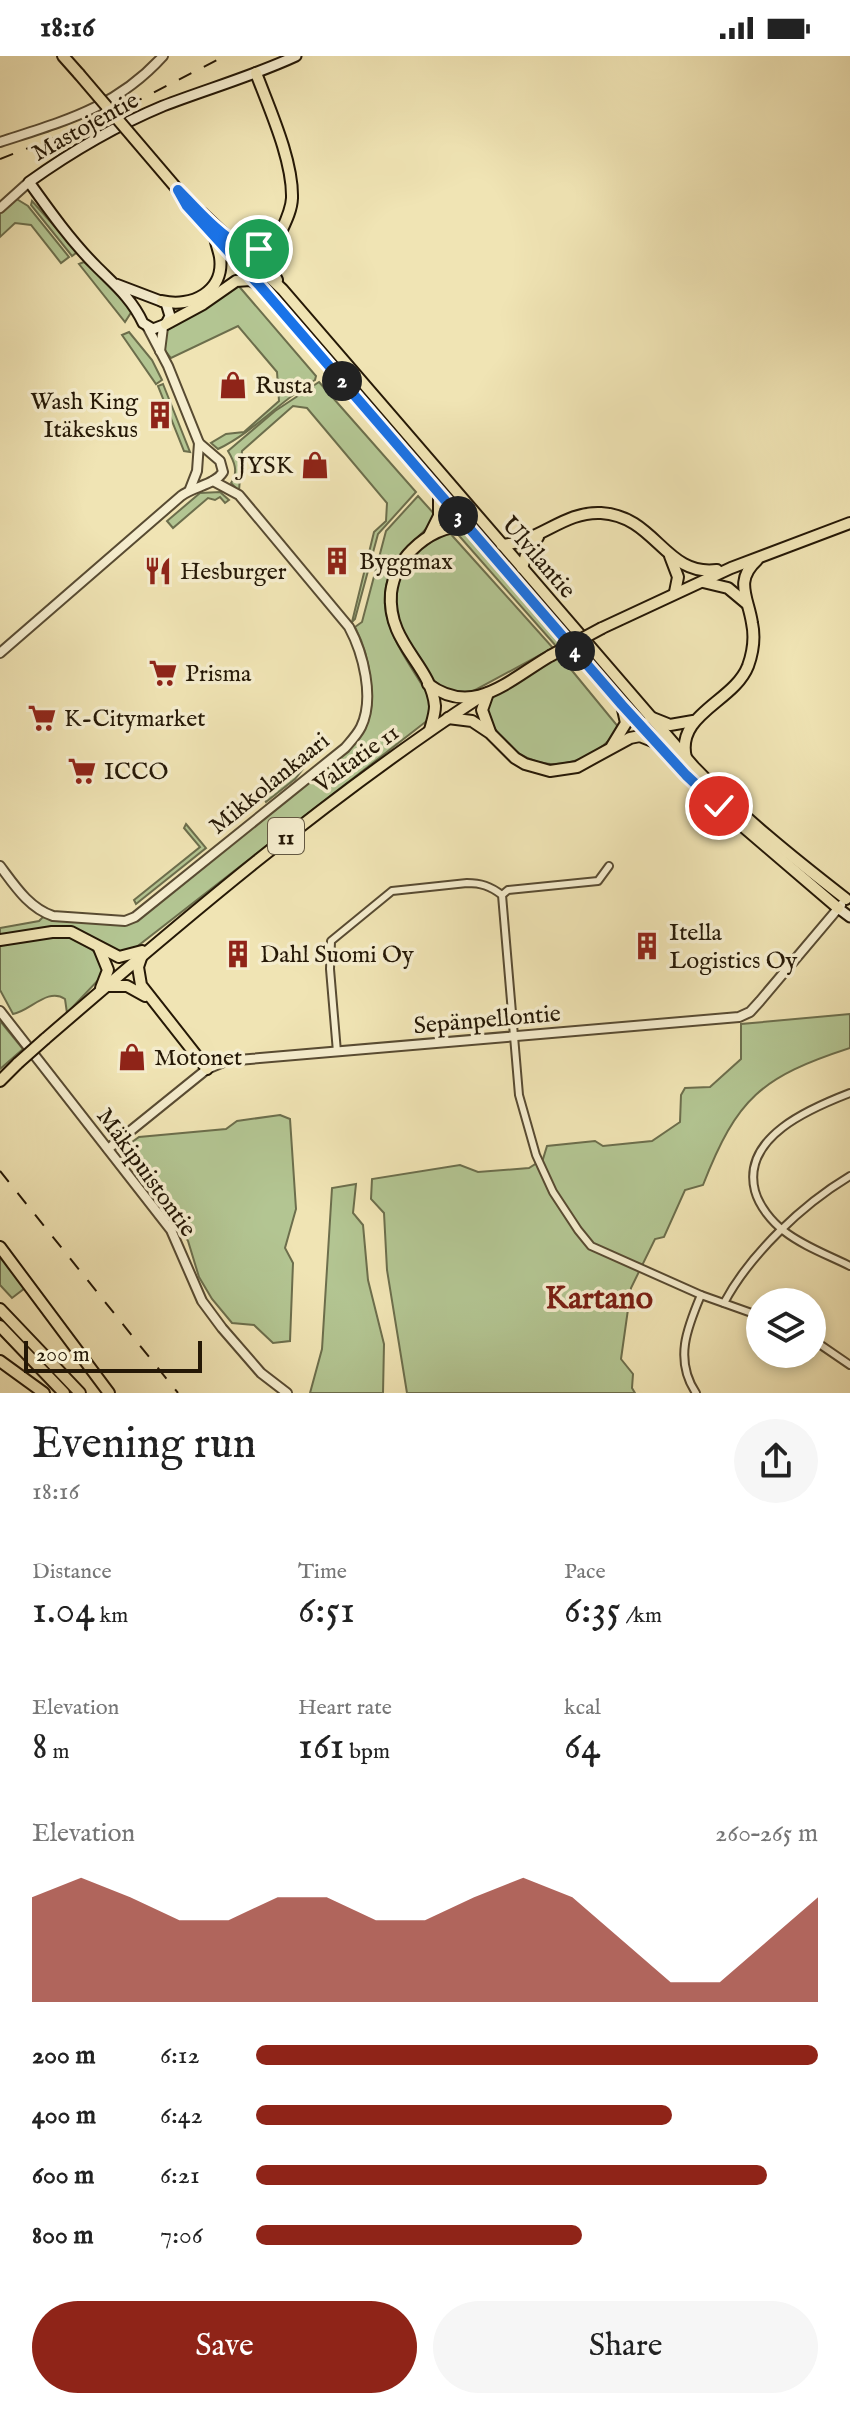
<!DOCTYPE html>
<html lang="en">
<head>
<meta charset="utf-8">
<style>
	:root { --surface:#fff; --page:#f6f6f6; --text:#222; --muted:#767676; --accent:#8f2418 }
	body { margin:0; font-family:"IM FELL English",serif; background:var(--page); color:var(--text); height:100vh; display:flex; flex-direction:column; font-size:30px; white-space:nowrap }
	* { box-sizing:border-box; margin:0 }
	p { font-size:26px; color:var(--muted) }
	.icon { flex:none; width:44px; height:44px; fill:none; stroke:currentColor; stroke-width:2; stroke-linecap:round; stroke-linejoin:round }
	.map { position:relative; height:1337px; overflow:hidden }
	.drawer { display:flex; flex-direction:column; background:var(--surface); flex:1 }
	.drawer>* { flex:none }
	.buttons { position:absolute; left:746px; top:1232px; display:grid; gap:16px }
	.buttons a { display:grid; place-items:center; width:80px; height:80px; border-radius:50%; background:var(--surface); box-shadow:0 4px 12px #0003; font-size:40px }
	.scale { position:absolute; left:24px; bottom:20px; width:178px; box-sizing:border-box; padding-left:8px; border:4px solid #251806; border-top:0; font-size:22px; line-height:28px; white-space:nowrap; color:#251806; -webkit-text-stroke:6px #f5edce; paint-order:stroke }
	.pin { position:absolute; display:grid; place-items:center; width:68px; height:68px; color:#fff; margin:-34px; border:4px solid #fff; border-radius:50%; box-shadow:0 2px 8px #0007 }
	.km { position:absolute; width:40px; height:40px; margin:-20px; border-radius:50%; background:#222; color:#fff; font-size:22px; line-height:40px; text-align:center }
	.round { display:grid; place-items:center; flex:none; width:84px; height:84px; border-radius:42px; background:var(--page) }
	.head { display:flex; align-items:center; justify-content:space-between; height:136px; padding:0 32px }
	h1 { font-size:44px; font-weight:600; line-height:60px }
	.metrics { display:grid; grid-template-columns:repeat(3,1fr); gap:12px; height:136px; padding:8px 32px }
	.metrics div { display:grid; align-content:center }
	.metrics b { font-size:40px; font-weight:600 }
	.metrics small { font-size:22px; font-weight:400 }
	.metrics p { font-size:22px }
	.chart { height:224px; padding:16px 32px }
	.chart p { display:flex; justify-content:space-between }
	.chart svg { width:100%; height:144px; margin-top:8px; fill:var(--accent); opacity:.7 }
	.button { display:flex; gap:16px; margin-top:auto; padding:16px 32px }
	.button a { flex:1; height:92px; border-radius:48px; background:var(--accent); color:#fff; font-size:32px; font-weight:600; line-height:92px; text-align:center }
	.button a+a { background:var(--page); color:var(--text) }
	ul { padding:0 32px; list-style:none; font-size:26px }
	li { display:grid; grid-template-columns:128px 96px 1fr; align-items:center; height:60px }
	li i { height:20px; border-radius:10px; background:var(--accent) }
	.status { display:flex; justify-content:space-between; align-items:center; height:56px; padding:0 40px; background:var(--surface); direction:ltr }
	.status svg { height:22px; fill:currentColor }
	.map>svg:first-child { display:block }
</style>
</head>
<body>
<div class="status"><b>18:16</b><svg viewBox="0 0 49 12"><path d="M0 12V9h3v3zM5 12V6h3v6zM10 12V3h3v9zM15 12V0h3v12zM26 1h20v11H26zM47 4h2v5h-2z"/></svg></div>
<div class="map">
<svg width="850" height="1337" viewBox="0 0 850 1337">
	<rect width="100%" height="100%" fill="#f0e4b4"/>
	<filter id="stains"><feTurbulence type="fractalNoise" baseFrequency=".0025" numOctaves="4"/><feColorMatrix values="0 0 0 0 .2 0 0 0 0 .09 0 0 0 0 .02 0 0 0 .5 -.17"/></filter>
	<radialGradient id="worn" r=".72"><stop offset=".6" stop-color="#630" stop-opacity="0"/><stop offset="1" stop-color="#630" stop-opacity=".3"/></radialGradient>
	<g fill="#b3c592" stroke="#6c6e4c" stroke-width="2">
		<polygon points="15,142 28,150 69,201 61,207 31,169 15,167 0,181 0,155"/>
		<polygon points="32,145 75,193 76,197 72,200 31,149"/>
		<path d="M84 206C104 224 118 233 132 255L125 266 79 208Z"/>
		<path d="M237 228 316 320 315 324C281 344 254 376 218 393L211 387 226 378 244 376 279 345 277 316 238 270 171 302 163 292 164 275Z"/>
		<polygon points="129,276 152,304 162,324 156,328 122,279"/>
		<path d="M319 326 416 436 378 478 355 563 352 566 374 476 386 465 387 447 307 352 293 350 242 395 239 435 231 427C239 416 234 405 228 395L275 355Z"/>
		<polygon points="163,328 190,396 184,395 158,330"/>
		<polygon points="220,436 229,444 225,447 220,441 215,444 208,442 173,472 167,465 200,437"/>
		<path d="M418 440 436 460C427 475 413 484 402 497 361 549 402 594 428 639L432 650 428 664 130 896 121 897 70 871 0 880V872L39 865 43 861 125 868 360 681C379 650 371 602 355 571L362 566 386 475Z"/>
		<polygon points="454,474 464,476 563,588 556,590"/>
		<path d="M448 475 553 592 466 639C422 639 382 555 401 516 410 497 431 486 448 475Z"/>
		<path d="M560 600 620 673C577 725 512 719 485 654L488 646 495 637Z"/>
		<polygon points="301,710 303,713 295,723 266,746 264,742 268,738 264,733 286,716 290,719"/>
		<polygon points="186,768 206,792 136,848 134,844 200,791 184,772"/>
		<path d="M69 878C87 888 101 896 104 918L67 957 65 943C48 931 30 955 13 958L0 934V890L15 884Z"/>
		<path d="M850 958V992C761 1021 737 1042 703 1129L685 1134 664 1181 655 1183 631 1232 621 1303 633 1318 632 1332 635 1337H407L387 1214 384 1157 371 1143 372 1123 460 1109 478 1116 529 1112 543 1103 547 1090 595 1085 603 1090 652 1085 680 1066 681 1039 685 1032 710 1031 741 1003V968Z"/>
		<polygon points="0,965 23,993 0,1013"/>
		<polygon points="280,1059 290,1063 296,1153 285,1192 293,1207 290,1285 273,1287 254,1269 232,1267 212,1243 199,1221 188,1185 179,1171 129,1103 128,1089 139,1081 226,1073 237,1065"/>
		<polygon points="356,1128 353,1157 363,1169 368,1224 384,1288 383,1337 310,1337 322,1293 332,1132"/>
		<polygon points="0,1200 25,1232 12,1242 0,1229"/>
	</g>
	<g fill="none" stroke-linecap="round" stroke-linejoin="round">
		<defs>
			<g id="minor">
				<polyline points="502,839 508,834 598,825 609,810"/>
				<path d="M337 996 330 913 331 885 392 835 467 827C481 827 490 830 502 839L519 1039 536 1099 553 1136 578 1174 591 1190 701 1239 760 1260"/>
				<path d="M850 1037C811 1052 741 1081 755 1135 759 1150 772 1166 784 1175 803 1190 828 1199 850 1210"/>
				<path d="M724 1247C750 1198 803 1148 850 1120"/>
				<polyline points="812,1283 850,1309"/>
				<path d="M696 1337C674 1304 687 1272 701 1239"/>
			</g>
			<g id="tertiary">
				<path d="M0 86C64 65 116 52 163 0"/>
				<polyline points="0,152 29,126"/>
				<polyline points="160,295 163,271"/>
				<polyline points="190,433 197,415 199,387"/>
				<path d="M0 597 181 440C194 430 215 429 223 416L220 405 199 387 168 310 148 272"/>
				<path d="M0 810C15 830 29 852 53 860L125 865 135 861 345 692C351 685 357 679 361 671 375 642 363 597 349 571L239 439 213 425"/>
				<polyline points="0,955 171,1174 202,1245 222,1272 261,1317 287,1337"/>
				<polyline points="108,1093 207,1013 226,1005 739,961 750,956 760,945 841,849"/>
			</g>
			<g id="secondary">
				<path d="M116 228 166 247 170 260 166 268 153 273 143 267C132 243 115 229 96 210 71 185 49 154 29 126 71 96 115 70 163 50 207 33 253 20 296 0"/>
				<polyline points="838,852 850,861"/>
			</g>
			<g id="primary">
				<polyline points="63,0 79,18"/>
				<path d="M256 17C269 52 293 104 292 142 291 170 260 196 277 224"/>
				<polyline points="178,134 187,150 260,230 655,686 719,750 838,852"/>
				<path d="M202 157 282 233 694 711C741 760 792 801 846 843"/>
				<path d="M238 187C253 196 264 193 276 181"/>
				<path d="M162 245C191 252 225 236 220 201 219 195 216 188 215 181"/>
				<polyline points="166,268 203,248 236,225 250,224 258,228"/>
			</g>
			<g id="trunk">
				<polyline points="429,480 439,460 439,439"/>
				<path d="M502 489C540 486 564 455 601 457 656 460 665 521 717 514"/>
				<polyline points="670,500 678,521 675,536"/>
				<polyline points="522,512 527,496 538,481"/>
				<polyline points="703,526 728,532 746,547"/>
				<polyline points="602,572 731,512 850,467"/>
				<path d="M428 628C473 662 509 624 550 600"/>
				<polyline points="488,637 482,654 490,676"/>
				<polyline points="650,661 670,669 693,665"/>
				<polyline points="448,662 472,665 490,677 515,702 525,708 550,715 577,711 630,682 640,680 655,686"/>
				<path d="M430 674C432 666 435 658 435 650 431 608 387 588 391 537 393 521 400 506 412 494 427 479 445 470 466 470"/>
				<polyline points="612,690 626,667 622,649"/>
				<path d="M686 702C675 658 734 646 748 610 753 596 755 581 752 567 748 541 734 525 757 504"/>
				<polyline points="0,884 52,876 71,876 119,901 142,895"/>
				<polyline points="99,892 108,914 101,932"/>
				<polyline points="142,899 138,911 141,929 207,1013"/>
				<polyline points="108,930 127,930 145,940"/>
				<path d="M45 983C185 862 325 743 480 641"/>
				<polyline points="0,1025 18,1007"/>
				<polyline points="0,1191 109,1337"/>
				<polyline points="0,1253 80,1337"/>
				<polyline points="0,1270 64,1337"/>
				<polyline points="0,1305 44,1337"/>
			</g>
		</defs>
		<use href="#minor" stroke="#584b32" stroke-width="10"/>
		<use href="#tertiary" stroke="#584b32" stroke-width="12"/>
		<use href="#secondary" stroke="#251806" stroke-width="13"/>
		<use href="#primary" stroke="#251806" stroke-width="14"/>
		<use href="#trunk" stroke="#251806" stroke-width="14"/>
		<use href="#minor" stroke="#f5edce" stroke-width="6"/>
		<use href="#tertiary" stroke="#f5edce" stroke-width="8"/>
		<use href="#secondary" stroke="#f5edce" stroke-width="9"/>
		<use href="#primary" stroke="#f0e4b4" stroke-width="10"/>
		<use href="#trunk" stroke="#f0e4b4" stroke-width="10"/>
		<g stroke="#251806" stroke-width="2" stroke-dasharray="14 14" stroke-linecap="butt">
			<polyline points="0,103 98,65 225,0"/>
			<polyline points="0,1115 178,1337"/>
		</g>
		<defs>
			<polyline id="primary-bridge" points="79,18 178,134"/>
			<g id="trunk-bridge">
				<polyline points="550,600 602,572"/>
				<polyline points="18,1007 45,983"/>
			</g>
		</defs>
		<use href="#primary-bridge" stroke="#251806" stroke-width="14" stroke-linecap="butt"/>
		<use href="#trunk-bridge" stroke="#251806" stroke-width="14" stroke-linecap="butt"/>
		<use href="#primary-bridge" stroke="#f0e4b4" stroke-width="10"/>
		<use href="#trunk-bridge" stroke="#f0e4b4" stroke-width="10"/>
	</g>
	<g fill="none" stroke-linecap="round" stroke-linejoin="round">
		<defs>
			<path id="route" d="M259 193C232 196 196 152 178 134L187 150 260 230 622 649 686 719 719 750"/>
		</defs>
		<use href="#route" stroke="#fff" stroke-width="16"/>
		<use href="#route" stroke="#1a73e8" stroke-width="10"/>
	</g>
	<defs>
		<symbol id="shop-bare" viewBox="-9 -9 18 18"><path d="M-5-2.5h2.3a2.7 3.5 0 0 1 5.4 0H5L5.5 6h-11ZM-1.5-2.5h3a1.5 2.3 0 0 0-3 0Z" fill="#8f2418" stroke="#f5edce" stroke-width="2.5" paint-order="stroke"/></symbol>
		<symbol id="building-bare" viewBox="-9 -9 18 18"><path d="M-4-6H4V6H1V3H-1V6H-4ZM-2.5-4.3h1.7v1.8h-1.7ZM.8-4.3h1.7v1.8H.8ZM-2.5-1h1.7V.8h-1.7ZM.8-1h1.7V.8H.8Z" fill="#8f2418" stroke="#f5edce" stroke-width="2.5" paint-order="stroke"/></symbol>
		<symbol id="restaurant-bare" viewBox="-9 -9 18 18"><path d="M-5-6h1v4h1v-4h1v4h1v-4h1v5L-1.5 .5V6h-2V.5L-5-1ZM5-6V6H3V1.5H1.5Q1.5-4 5-6Z" fill="#8f2418" stroke="#f5edce" stroke-width="2.5" paint-order="stroke"/></symbol>
		<symbol id="supermarket-bare" viewBox="-9 -9 18 18"><path d="M-6-5.5h2.5l.6 2H6L4.5 2H-2.5L-4.4-4H-6ZM-1.5 3.2a1.3 1.3 0 1 0 .1 0ZM3 3.2a1.3 1.3 0 1 0 .1 0Z" fill="#8f2418" stroke="#f5edce" stroke-width="2.5" paint-order="stroke"/></symbol>
	</defs>
	<g fill-rule="evenodd">
		<use href="#shop-bare" x="213" y="309" width="40" height="40"/>
		<use href="#building-bare" x="140" y="339" width="40" height="40"/>
		<use href="#shop-bare" x="295" y="389" width="40" height="40"/>
		<use href="#building-bare" x="317" y="485" width="40" height="40"/>
		<use href="#restaurant-bare" x="138" y="495" width="40" height="40"/>
		<use href="#supermarket-bare" x="143" y="597" width="40" height="40"/>
		<use href="#supermarket-bare" x="22" y="642" width="40" height="40"/>
		<use href="#supermarket-bare" x="62" y="695" width="40" height="40"/>
		<use href="#building-bare" x="627" y="870" width="40" height="40"/>
		<use href="#building-bare" x="218" y="878" width="40" height="40"/>
		<use href="#shop-bare" x="112" y="981" width="40" height="40"/>
	</g>
	<g text-anchor="middle" stroke-width="7" stroke-linejoin="round" paint-order="stroke">
		<rect fill="#f5edce" stroke="#635842" stroke-width="2" x="268" y="762" width="36" height="36" rx="6"/>
		<g font-size="22" font-weight="bold" fill="#251806">
			<text x="286" y="788">11</text>
		</g>
		<g font-size="24" fill="#251806" stroke="#f5edce">
			<text transform="translate(85 70) rotate(-29)" y="8">Mastojentie</text>
			<text transform="translate(539 501) rotate(49)" y="8">Ulvilantie</text>
			<text transform="translate(356 702) rotate(-36)" y="8">Valtatie 11</text>
			<text transform="translate(269 727) rotate(-39)" y="8">Mikkolankaari</text>
			<text transform="translate(487 963) rotate(-5)" y="8">Sepänpellontie</text>
			<text transform="translate(147 1116) rotate(54)" y="8">Mäkipuistontie</text>
		</g>
		<g font-size="24" fill="#251806" stroke="#f5edce" text-anchor="start">
			<text x="255" y="337">Rusta</text>
			<text x="138" y="353" text-anchor="end">Wash King<tspan x="138" dy="28">Itäkeskus</tspan></text>
			<text x="293" y="417" text-anchor="end">JYSK</text>
			<text x="359" y="513">Byggmax</text>
			<text x="180" y="523">Hesburger</text>
			<text x="185" y="625">Prisma</text>
			<text x="64" y="670">K-Citymarket</text>
			<text x="104" y="723">ICCO</text>
			<text x="669" y="884">Itella<tspan x="669" dy="28">Logistics Oy</tspan></text>
			<text x="260" y="906">Dahl Suomi Oy</text>
			<text x="154" y="1009">Motonet</text>
		</g>
		<g font-size="32" font-weight="bold" fill="#7a1f14" stroke="#f5edce">
			<text x="599" y="1252">Kartano</text>
		</g>
	</g>
	<rect width="100%" height="100%" filter="url(#stains)"/>
	<rect width="100%" height="100%" fill="url(#worn)"/>
</svg>
<div class="buttons">
<a><svg class="icon" aria-label="layers" viewBox="0 0 24 24"><path d="M12 4l9 5-9 5-9-5zM3 14l9 5 9-5"/></svg></a>
</div>
<div class="scale">200 m</div>
<div class="pin" style="left:259px;top:193px;background:#1e9e55"><svg class="icon" aria-label="arrive" viewBox="0 0 24 24"><path d="M6 21V4h12l-3 4 3 4H6"/></svg></div>
<div class="pin" style="left:719px;top:750px;background:#d93025"><svg class="icon" aria-label="check" viewBox="0 0 24 24"><path d="M5 12l5 5 9-10"/></svg></div>
<b class="km" style="left:342px;top:325px">2</b>
<b class="km" style="left:458px;top:460px">3</b>
<b class="km" style="left:575px;top:595px">4</b>
</div>
<section class="drawer">
<div class="head"><div><h1>Evening run</h1><p>18:16</p></div><a class="round"><svg class="icon" aria-label="share" viewBox="0 0 24 24"><path d="M12 15V3M7 8l5-5 5 5M5 13v7h14v-7"/></svg></a></div>
<div class="metrics">
<div><p>Distance</p><b>1.04<small> km</small></b></div>
<div><p>Time</p><b>6:51</b></div>
<div><p>Pace</p><b>6:35<small> /km</small></b></div>
</div>
<div class="metrics">
<div><p>Elevation</p><b>8<small> m</small></b></div>
<div><p>Heart rate</p><b>161<small> bpm</small></b></div>
<div><p>kcal</p><b>64</b></div>
</div>
<div class="chart"><p><span>Elevation</span>260–265 m</p>
<svg viewBox="0 0 160 44" preserveAspectRatio="none"><path d="M0 44V12L10 6L20 12L30 19L40 19L50 12L60 12L70 19L80 19L90 12L100 6L110 12L120 25L130 38L140 38L150 25L160 12V44z"/></svg>
</div>
<ul>
<li><b>200 m</b>6:12<i style="width:100%"></i></li>
<li><b>400 m</b>6:42<i style="width:74%"></i></li>
<li><b>600 m</b>6:21<i style="width:91%"></i></li>
<li><b>800 m</b>7:06<i style="width:58%"></i></li>
</ul>
<div class="button"><a>Save</a><a>Share</a></div>
</section>
</body>
</html>
